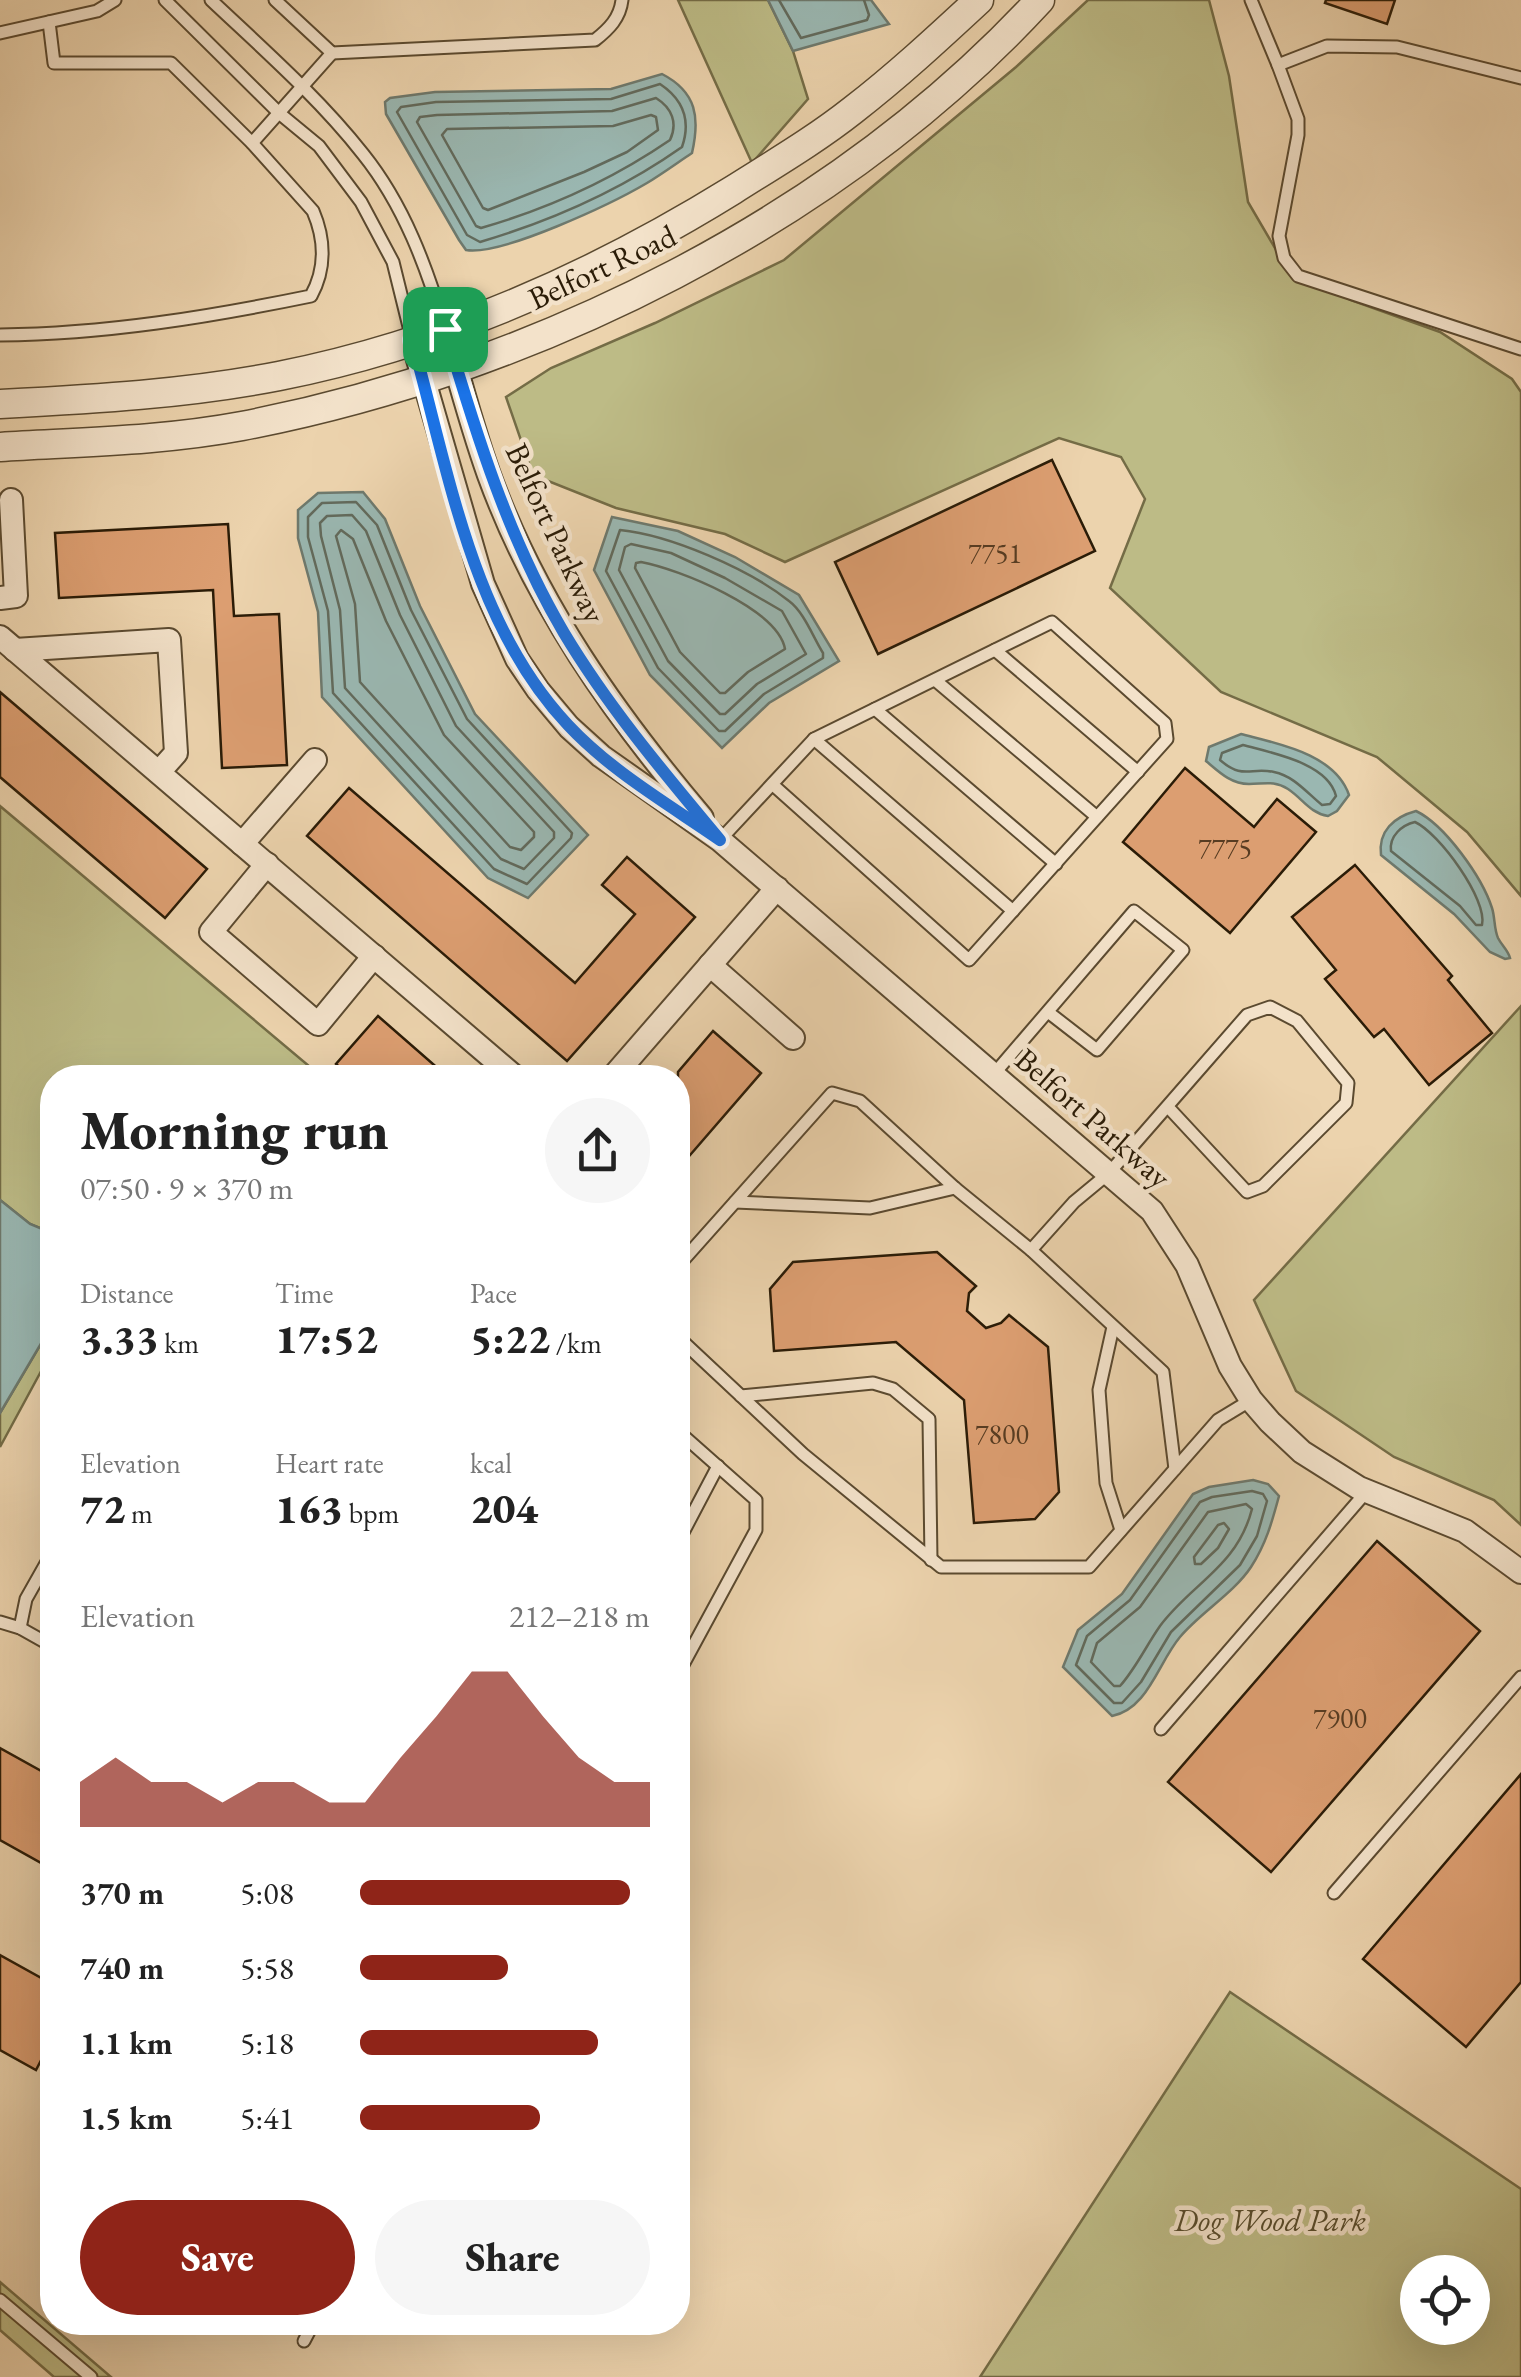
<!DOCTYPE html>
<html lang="en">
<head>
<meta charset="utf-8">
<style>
	:root { --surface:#fff; --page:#f6f6f6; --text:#222; --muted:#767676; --accent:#8f2418 }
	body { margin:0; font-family:"EB Garamond",serif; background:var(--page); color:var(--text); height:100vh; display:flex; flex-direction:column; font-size:38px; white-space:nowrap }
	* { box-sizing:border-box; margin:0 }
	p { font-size:32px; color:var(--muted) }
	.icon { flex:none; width:55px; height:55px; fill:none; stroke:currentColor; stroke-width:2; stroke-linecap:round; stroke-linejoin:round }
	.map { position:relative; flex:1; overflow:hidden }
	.drawer { position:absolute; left:40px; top:1065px; width:650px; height:1270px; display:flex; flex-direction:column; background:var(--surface); border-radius:40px; box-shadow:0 10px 40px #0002 }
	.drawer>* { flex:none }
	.buttons { position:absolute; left:1400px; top:2255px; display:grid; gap:20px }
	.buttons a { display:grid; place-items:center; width:90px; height:90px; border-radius:50%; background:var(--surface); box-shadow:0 10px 40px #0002; font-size:50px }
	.pin { position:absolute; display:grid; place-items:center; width:85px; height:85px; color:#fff; margin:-42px; border-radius:20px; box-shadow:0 5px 15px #0006 }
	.round { display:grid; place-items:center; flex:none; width:105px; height:105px; border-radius:52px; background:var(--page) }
	.head { display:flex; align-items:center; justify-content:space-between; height:170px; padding:0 40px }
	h1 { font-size:55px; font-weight:800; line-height:75px }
	.metrics { display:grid; grid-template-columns:repeat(3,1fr); gap:15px; height:170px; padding:10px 40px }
	.metrics div { display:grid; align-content:center }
	.metrics b { font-size:42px; font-weight:800 }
	.metrics small { font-size:28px; font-weight:400 }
	.metrics p { font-size:28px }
	.chart { height:280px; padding:20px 40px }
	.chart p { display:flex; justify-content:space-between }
	.chart svg { width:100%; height:180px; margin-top:10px; fill:var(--accent); opacity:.7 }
	.cta { display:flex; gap:20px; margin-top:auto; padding:20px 40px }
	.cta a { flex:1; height:115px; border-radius:60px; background:var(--accent); color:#fff; font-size:40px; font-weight:800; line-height:115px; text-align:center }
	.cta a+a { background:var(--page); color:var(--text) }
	ul { padding:0 40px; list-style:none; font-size:32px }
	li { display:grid; grid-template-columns:160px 120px 1fr; align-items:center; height:75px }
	li i { height:25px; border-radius:12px; background:var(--accent) }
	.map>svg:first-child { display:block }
</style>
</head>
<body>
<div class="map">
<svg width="1521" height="2377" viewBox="0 0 1521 2377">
	<rect width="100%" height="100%" fill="#ecd3ad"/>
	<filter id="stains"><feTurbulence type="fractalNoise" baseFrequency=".002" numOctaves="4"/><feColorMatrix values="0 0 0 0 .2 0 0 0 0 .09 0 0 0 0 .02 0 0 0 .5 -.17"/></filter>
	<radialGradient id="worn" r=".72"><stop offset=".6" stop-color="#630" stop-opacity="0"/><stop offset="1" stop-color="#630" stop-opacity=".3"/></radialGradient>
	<g fill="#bdbb86" stroke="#746c46" stroke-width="2.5" fill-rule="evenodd">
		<polygon points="678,0 768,0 793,51 808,99 752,163"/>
		<polygon points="1088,0 1209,0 1229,76 1248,202 1286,267 1351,300 1440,332 1512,379 1521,392 1521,896 1467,832 1377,757 1221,692 1110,588 1145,499 1121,457 1059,438 785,562 725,534 616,508 533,475 506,397 551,368 655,323 784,260 1016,67"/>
		<polygon points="0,806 322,1077 52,1078 52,1233 30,1224 0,1200"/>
		<polygon points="1521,1006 1521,1525 1494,1500 1394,1457 1296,1391 1254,1300"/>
		<polygon points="52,1325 52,1351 0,1447 0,1413"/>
		<path d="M1230 1992 1521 2189V2377H980ZM1418 2272H1472V2328H1418Z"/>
		<polygon points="0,2282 111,2377 54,2377 0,2330"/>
	</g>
	<g fill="#9ab7b1" stroke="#6e796d" stroke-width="2.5">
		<polygon points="768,0 871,0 889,24 793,51"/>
		<path d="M662 74C697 92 700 118 692 153 677 163 662 174 647 183 613 203 502 256 466 250L459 240 386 114 385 102 390 98 435 92 611 89Z"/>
		<polygon points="363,492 385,519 420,606 475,714 588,835 528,898 488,878 322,697 318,612 298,538 298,510 318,493"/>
		<polygon points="612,517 678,531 735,557 799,595 839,661 769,703 722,748 650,675 594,570"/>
		<path d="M1241 734C1279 744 1335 754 1349 795L1337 811 1328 816C1310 813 1303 799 1288 789 1274 780 1264 784 1249 784 1231 784 1219 772 1206 761L1209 747Z"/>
		<path d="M1416 811C1445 825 1482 877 1492 908 1495 917 1494 929 1498 938 1502 946 1508 950 1510 958L1505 959 1490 952 1454 914 1381 855C1378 831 1394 817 1416 811Z"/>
		<polygon points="0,1200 30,1224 52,1233 52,1325 0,1413"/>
		<path d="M1253 1480 1268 1484 1279 1496C1272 1522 1266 1544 1251 1567 1233 1594 1201 1612 1180 1637 1158 1663 1148 1709 1112 1716L1063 1667 1078 1630 1122 1594 1193 1494 1209 1487Z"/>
	</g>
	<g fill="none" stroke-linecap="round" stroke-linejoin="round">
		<g stroke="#626a5c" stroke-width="2.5">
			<polyline points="779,0 801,38 867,20 869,15 864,0"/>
			<path d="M660 84C684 100 691 121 682 147 621 190 551 221 480 242L467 235 397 112 401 107 436 102 611 99Z"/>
			<path d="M656 98C672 108 678 123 670 140 613 179 547 209 481 228L476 226 417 122 420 117 437 115 612 111Z"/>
			<polygon points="651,115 656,117 658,130 627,152 584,172 488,210 483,208 442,135 447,129 613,126"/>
			<polygon points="356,502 377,525 411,610 467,719 572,833 571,838 527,884 494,869 333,693 328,611 308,537 308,517 322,503"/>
			<polygon points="352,515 366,531 400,615 456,726 554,832 554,838 524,869 501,859 345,688 340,610 321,536 320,523 327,516"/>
			<polygon points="341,530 353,539 386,621 444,735 534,832 534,837 521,850 510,847 360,682 355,604 336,536"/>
			<path d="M620 530C670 535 749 569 789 601 804 612 813 637 823 653V658L764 694 725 731H719L658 668 606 571Z"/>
			<polygon points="631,544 671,553 725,578 782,611 806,654 757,684 725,714 720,714 668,661 619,570 625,547"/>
			<path d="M641 562C679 569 778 609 785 649L748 672 725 693H720L680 652 635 568 636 563Z"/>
			<path d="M1243 745C1272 753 1328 763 1336 796L1330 804 1322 805C1307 793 1294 776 1274 772 1250 767 1243 780 1220 760L1222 753Z"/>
			<path d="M1415 822C1439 833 1488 900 1482 925H1476L1460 906 1391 851C1389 836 1402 825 1415 822Z"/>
			<polygon points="1252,1491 1263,1494 1267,1501 1257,1536 1240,1565 1171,1632 1141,1682 1122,1703 1114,1703 1076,1665 1087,1636 1130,1600 1200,1502 1212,1497"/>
			<path d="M1246 1504 1252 1509C1237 1567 1192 1583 1160 1626 1146 1646 1136 1668 1120 1686H1114L1091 1662 1097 1643 1140 1607 1208 1512Z"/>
			<polygon points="1224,1523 1229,1529 1218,1548 1201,1564 1195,1564 1194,1557 1218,1525"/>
		</g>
	</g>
	<g fill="#dc9e71" stroke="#2b1c07" stroke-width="2.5">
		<polygon points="1326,0 1395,0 1387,24 1325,3"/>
		<polygon points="1052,460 1095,551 878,654 835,562"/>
		<polygon points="228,524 234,616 279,614 287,765 222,768 213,590 59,598 55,533"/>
		<polygon points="0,692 207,869 165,918 0,777"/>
		<polygon points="1185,768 1254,827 1277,799 1316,832 1230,933 1123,842"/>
		<polygon points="349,788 575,983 635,914 602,885 627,857 695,917 567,1061 307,836"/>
		<polygon points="1355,865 1452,976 1448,980 1492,1033 1429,1085 1384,1029 1374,1037 1325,979 1336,970 1292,917"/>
		<polygon points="378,1016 449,1078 351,1078 336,1064"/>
		<polygon points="713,1031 761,1073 678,1169 678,1072"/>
		<polygon points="937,1252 976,1286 969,1293 967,1311 986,1328 1001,1323 1009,1315 1048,1347 1059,1492 1035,1519 974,1523 964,1400 896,1342 774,1351 770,1289 793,1262"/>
		<polygon points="1377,1541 1480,1631 1271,1872 1168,1782"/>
		<polygon points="0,1748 52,1777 52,1869 0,1840"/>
		<polygon points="1521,1774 1521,1982 1466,2047 1363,1959"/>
		<polygon points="0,1955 52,1984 52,2039 36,2070 0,2050"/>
	</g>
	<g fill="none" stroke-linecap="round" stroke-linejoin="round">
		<defs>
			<g id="service">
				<polyline points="165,0 279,113 319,146 361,202 393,262 412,339"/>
				<path d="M211 0C263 49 319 98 363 154 404 205 427 268 445 329"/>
				<path d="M275 0 332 53 595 40C609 29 620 18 622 0"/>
				<polyline points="1251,0 1278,65 1327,46 1397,47 1521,78"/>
				<polyline points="0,33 97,11 115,0"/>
				<polyline points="1278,65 1298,119 1298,135 1279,236 1284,258 1298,276 1521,349"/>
				<polyline points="252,143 332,53"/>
				<path d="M0 335C105 334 209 317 311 296 326 269 325 239 313 211L252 143 171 63H54L49 22"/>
				<polyline points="995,650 1138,772"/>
				<polyline points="935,680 1097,817"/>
				<polyline points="875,709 1056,864"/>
				<polyline points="814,739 1013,911"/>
				<polyline points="720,840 814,739 1052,622 1165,723 1167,739 969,960 772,784"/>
				<polyline points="994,1074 1134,911 1183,950 1097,1050 1048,1012"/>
				<polyline points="735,1202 870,1208 955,1188"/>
				<polyline points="1031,1250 1163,1372 1175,1469"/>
				<polyline points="678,1266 832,1093 860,1101 955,1188 1031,1250 1074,1202 1109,1173 1247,1015 1270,1007 1297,1021 1348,1083 1346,1103 1263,1186 1247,1192 1168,1107"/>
				<polyline points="1113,1327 1099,1390 1106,1483 1121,1530"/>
				<polyline points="678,1337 803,1454 941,1567 1089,1567 1218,1420 1251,1400"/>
				<polyline points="741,1396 873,1383 893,1389 929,1419 931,1560"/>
				<polyline points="678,1431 756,1500 756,1530 678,1674"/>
				<polyline points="678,1542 718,1466"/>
				<polyline points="0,1622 20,1628 52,1646"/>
				<polyline points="20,1628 26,1599 52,1553"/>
				<polyline points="1161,1729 1367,1491"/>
				<polyline points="1334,1893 1521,1677"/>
				<polyline points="0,2300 91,2377"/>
				<polyline points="304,2341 314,2322"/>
			</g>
			<g id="minor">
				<path d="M445 329C459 378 472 428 489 475 536 604 614 714 702 818"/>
				<polyline points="412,339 483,584 517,659 538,690 569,727 601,756 720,840 1152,1211 1187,1265 1230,1366 1251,1400 1270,1422 1302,1452 1359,1488 1465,1531 1521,1572"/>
				<polyline points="0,598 16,596 11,500"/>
				<polyline points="0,637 516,1078"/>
				<polyline points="15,650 169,640 176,753 159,772"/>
				<polyline points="242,844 315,760"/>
				<polyline points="267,864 211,932 318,1024 374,956"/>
				<polyline points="710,965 793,1038"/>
				<polyline points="612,1078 777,888"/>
			</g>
			<g id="tertiary">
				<path d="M0 404C94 399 187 394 279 376 441 344 594 276 733 190 774 164 815 140 853 110 897 76 938 38 979 0"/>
				<path d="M0 447C81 442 162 441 242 426 534 370 837 220 1040 0"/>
			</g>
		</defs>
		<use href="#service" stroke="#5b4a30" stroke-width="15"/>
		<use href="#minor" stroke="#5b4a30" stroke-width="26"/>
		<use href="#tertiary" stroke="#5b4a30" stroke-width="31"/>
		<use href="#service" stroke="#f3e2ca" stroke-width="11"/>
		<use href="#minor" stroke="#f3e2ca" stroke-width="22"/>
		<use href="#tertiary" stroke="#f3e2ca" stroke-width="28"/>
	</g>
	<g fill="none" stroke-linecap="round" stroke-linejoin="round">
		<defs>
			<path id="route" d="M445 329C476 434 508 538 564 633 609 708 665 774 720 840 668 804 611 771 568 725 471 622 449 471 412 340Z"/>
		</defs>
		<use href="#route" stroke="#fff" stroke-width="20"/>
		<use href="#route" stroke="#1a73e8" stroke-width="12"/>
	</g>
	<g text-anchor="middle" stroke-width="9" stroke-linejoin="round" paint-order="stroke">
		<g font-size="28" fill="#573c22">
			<text x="995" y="563">7751</text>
			<text x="1225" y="858">7775</text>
			<text x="1002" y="1444">7800</text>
			<text x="1340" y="1728">7900</text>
		</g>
		<g font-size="32" fill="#2b1c07" stroke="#f3e2ca">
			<text transform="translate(602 267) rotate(-25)" y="11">Belfort Road</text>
			<text transform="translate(556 533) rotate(65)" y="11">Belfort Parkway</text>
			<text transform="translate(1093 1118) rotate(41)" y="11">Belfort Parkway</text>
		</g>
		<g font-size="32" font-style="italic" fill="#574c2d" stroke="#f3e2ca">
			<text x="1270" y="2231">Dog Wood Park</text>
		</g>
	</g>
	<rect width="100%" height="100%" filter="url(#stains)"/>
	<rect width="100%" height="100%" fill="url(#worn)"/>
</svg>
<div class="buttons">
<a><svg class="icon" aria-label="locate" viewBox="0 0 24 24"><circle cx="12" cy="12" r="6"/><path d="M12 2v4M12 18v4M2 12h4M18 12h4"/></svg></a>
</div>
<div class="pin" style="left:445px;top:329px;background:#1e9e55"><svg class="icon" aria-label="arrive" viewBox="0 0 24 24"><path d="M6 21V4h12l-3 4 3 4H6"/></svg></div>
<section class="drawer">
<div class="head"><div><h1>Morning run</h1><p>07:50 · 9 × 370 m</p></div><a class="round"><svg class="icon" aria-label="share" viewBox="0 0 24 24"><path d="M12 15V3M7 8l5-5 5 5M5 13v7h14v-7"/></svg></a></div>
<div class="metrics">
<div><p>Distance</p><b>3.33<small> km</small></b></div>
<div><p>Time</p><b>17:52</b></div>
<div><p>Pace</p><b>5:22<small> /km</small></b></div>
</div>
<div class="metrics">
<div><p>Elevation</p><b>72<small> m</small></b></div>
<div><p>Heart rate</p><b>163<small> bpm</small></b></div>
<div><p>kcal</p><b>204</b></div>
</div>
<div class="chart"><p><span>Elevation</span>212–218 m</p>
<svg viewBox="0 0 160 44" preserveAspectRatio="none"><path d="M0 44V33L10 27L20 33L30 33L40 38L50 33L60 33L70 38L80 38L90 27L100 17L110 6L120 6L130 17L140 27L150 33L160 33V44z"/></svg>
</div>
<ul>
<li><b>370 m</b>5:08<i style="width:93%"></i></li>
<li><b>740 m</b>5:58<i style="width:51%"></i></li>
<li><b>1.1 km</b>5:18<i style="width:82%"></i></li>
<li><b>1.5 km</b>5:41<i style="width:62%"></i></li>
</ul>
<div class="cta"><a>Save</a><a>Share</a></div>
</section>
</div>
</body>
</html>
